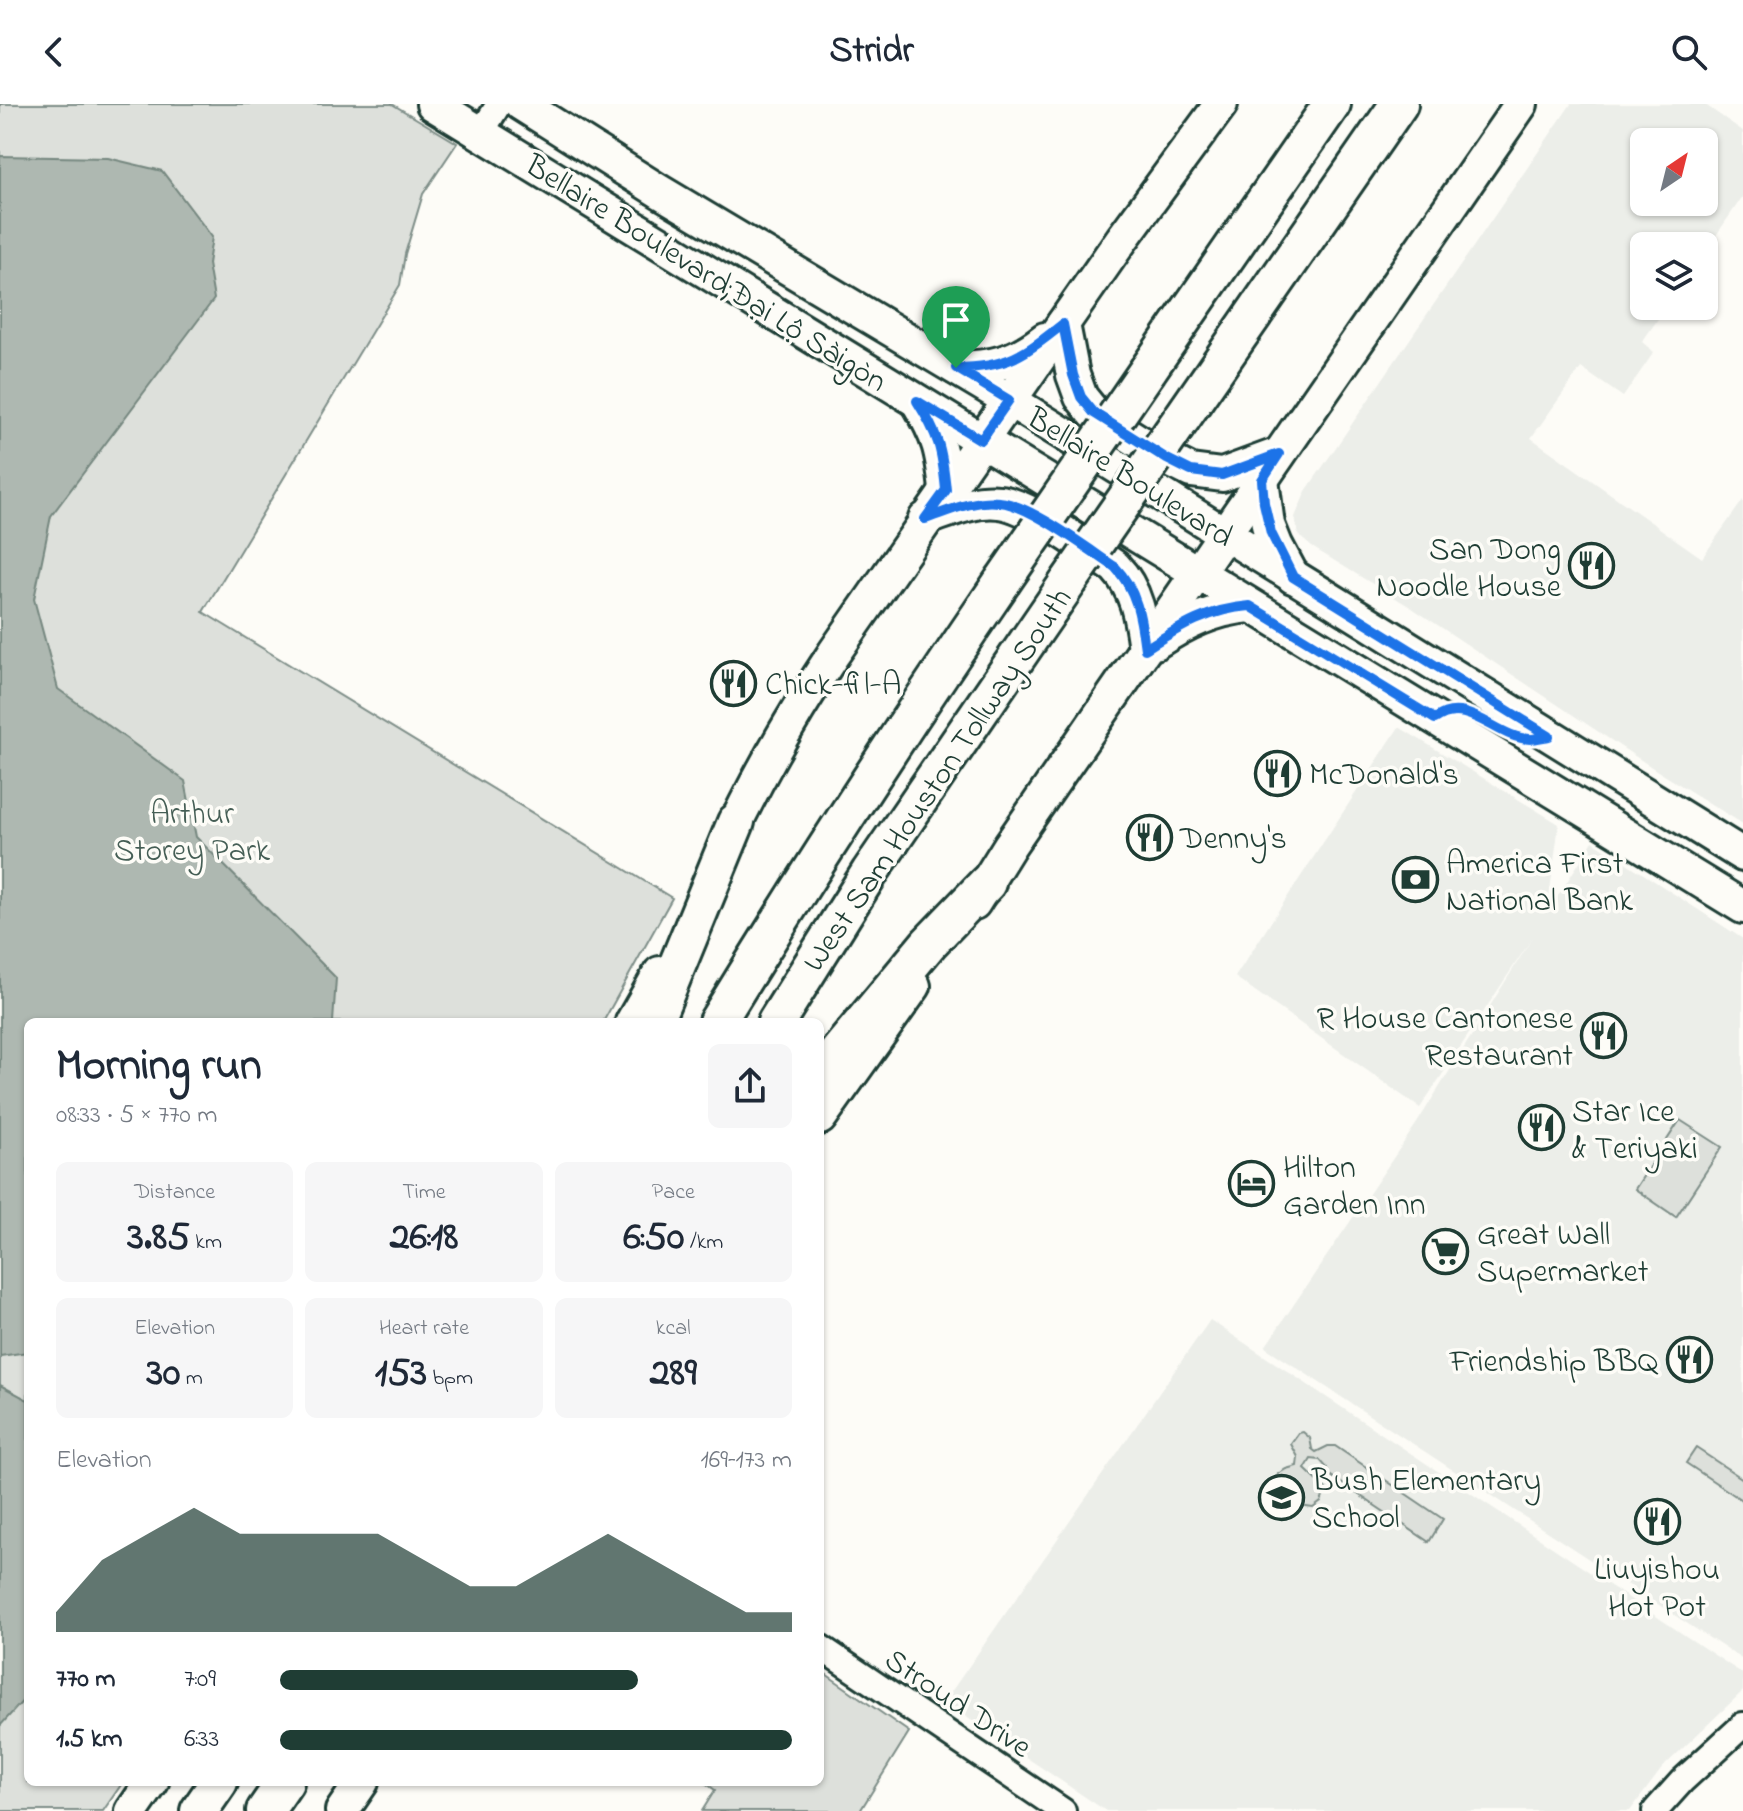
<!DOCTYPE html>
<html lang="en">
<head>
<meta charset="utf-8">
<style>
	:root { --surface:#fff; --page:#f6f6f7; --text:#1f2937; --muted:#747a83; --accent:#1f3d34 }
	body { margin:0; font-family:"Indie Flower",sans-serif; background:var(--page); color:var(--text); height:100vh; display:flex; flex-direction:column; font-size:30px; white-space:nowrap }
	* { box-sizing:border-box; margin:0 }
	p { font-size:26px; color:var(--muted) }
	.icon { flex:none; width:44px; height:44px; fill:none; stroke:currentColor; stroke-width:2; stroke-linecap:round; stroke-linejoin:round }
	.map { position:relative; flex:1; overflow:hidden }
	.panel { position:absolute; left:24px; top:914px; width:800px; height:768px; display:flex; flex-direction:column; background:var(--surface); border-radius:12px; box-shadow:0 2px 6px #0004 }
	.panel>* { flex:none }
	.needle { width:52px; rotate:35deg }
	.fabs { position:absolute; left:1630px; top:24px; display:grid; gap:16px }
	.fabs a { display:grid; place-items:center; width:88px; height:88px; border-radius:12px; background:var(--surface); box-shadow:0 2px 6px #0004; font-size:40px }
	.pin { position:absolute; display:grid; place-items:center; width:68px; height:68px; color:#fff; margin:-82px -34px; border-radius:50% 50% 50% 0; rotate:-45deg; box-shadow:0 0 8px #0007 }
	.pin .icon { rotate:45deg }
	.round { display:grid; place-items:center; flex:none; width:84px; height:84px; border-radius:12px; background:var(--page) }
	.headline { display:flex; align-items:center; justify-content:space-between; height:136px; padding:0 32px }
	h1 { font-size:44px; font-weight:700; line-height:60px }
	.metrics { display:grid; grid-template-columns:repeat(3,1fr); gap:12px; height:136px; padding:8px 32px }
	.metrics div { display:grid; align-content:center; border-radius:12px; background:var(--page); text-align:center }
	.metrics b { font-size:40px; font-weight:700 }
	.metrics small { font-size:22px; font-weight:400 }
	.metrics p { font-size:22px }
	.chart { height:224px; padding:16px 32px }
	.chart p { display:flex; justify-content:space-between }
	.chart svg { width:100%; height:144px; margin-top:8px; fill:var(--accent); opacity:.7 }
	ul { padding:0 32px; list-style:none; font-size:26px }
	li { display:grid; grid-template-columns:128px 96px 1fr; align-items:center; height:60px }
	li i { height:20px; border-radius:10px; background:var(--accent) }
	header { display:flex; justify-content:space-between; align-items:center; height:104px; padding:0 32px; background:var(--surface); font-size:36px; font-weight:700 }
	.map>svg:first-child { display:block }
</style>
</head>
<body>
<header><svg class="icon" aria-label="back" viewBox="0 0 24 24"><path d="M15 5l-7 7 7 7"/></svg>Stridr<svg class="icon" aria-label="search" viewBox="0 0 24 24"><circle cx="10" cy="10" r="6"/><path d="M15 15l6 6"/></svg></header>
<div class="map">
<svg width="1743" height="1707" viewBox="0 0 1743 1707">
	<rect width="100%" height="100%" fill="#fdfcf7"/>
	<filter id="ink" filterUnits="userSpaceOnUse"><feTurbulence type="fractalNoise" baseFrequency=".0125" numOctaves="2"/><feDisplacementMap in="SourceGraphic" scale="16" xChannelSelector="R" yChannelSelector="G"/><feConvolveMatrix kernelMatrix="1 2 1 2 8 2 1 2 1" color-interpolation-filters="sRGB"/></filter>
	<g filter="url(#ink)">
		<g fill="#eceee9" fill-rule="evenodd">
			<path d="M1571 0H1704L1743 27V92L1704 149V142H1644V202H1667L1642 238 1654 248 1623 293 1581 264 1531 334 1702 454 1743 396V720L1656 666 1412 504 1312 443 1298 431 1295 413 1306 387ZM1644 38H1704V98H1644Z"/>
			<polygon points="1399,623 1559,720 1547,809 1593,737 1743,835 1743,1556 1265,1243 1417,1019 1533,833 1420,1004 1235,873"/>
			<polygon points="1210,1216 1743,1570 1743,1587 1663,1663 1630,1707 1106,1707 944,1598"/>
		</g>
		<g fill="#dde0db" stroke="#7e8e88" stroke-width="2">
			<polygon points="0,0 392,0 457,39 423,90 405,150 400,181 203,508 672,794 603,918 28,918 28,1678 123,1678 103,1707 0,1707"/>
			<polygon points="1680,1016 1722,1043 1676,1113 1635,1085"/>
			<polygon points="1303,1328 1310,1334 1312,1345 1316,1348 1328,1342 1335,1342 1443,1415 1429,1438 1328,1370 1327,1364 1320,1356 1311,1355 1305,1365 1326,1385 1321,1398 1313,1404 1299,1402 1276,1379 1278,1370 1286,1365 1297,1362 1298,1353 1291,1340 1299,1329"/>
			<polygon points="1696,1344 1743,1375 1743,1397 1686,1359"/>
			<polygon points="820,1566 909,1628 860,1707 702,1707 715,1686 704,1678 820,1678"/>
		</g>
		<g fill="#aeb8b1" stroke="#75877f" stroke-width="2">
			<polygon points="0,52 108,54 162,67 212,133 208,160 214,195 51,412 34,495 58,585 185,677 196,733 336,874 333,918 28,918 28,1248 0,1252"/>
			<polygon points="0,1281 28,1296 28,1591 0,1622"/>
		</g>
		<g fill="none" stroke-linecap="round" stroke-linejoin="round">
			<defs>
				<g id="minor">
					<polyline points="481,29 499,0"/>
					<polyline points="820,1543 1063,1707"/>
					<polyline points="1655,1707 1682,1677 1743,1621"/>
				</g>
				<g id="major">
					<polyline points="433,0 1743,803"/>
					<polyline points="521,0 659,87 1009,296 1743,751"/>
					<polyline points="1063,220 1073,271 1081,293 1094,309 1167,355 1191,367 1222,371 1279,350"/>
					<path d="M956 264C992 264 1016 258 1045 235"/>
					<path d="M919 300C939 334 942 347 946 386"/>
					<polyline points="1262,376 1268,421 1276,441 1293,473"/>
					<path d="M925 415C949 407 974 395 999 398 1028 400 1088 445 1115 463 1137 486 1141 514 1145 545"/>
					<path d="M1155 539C1185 519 1214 505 1250 502"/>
					<path d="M725 742C756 675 793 611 834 549L1122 135 1221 0"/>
					<polyline points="974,799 1010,741 1521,0"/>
					<polyline points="632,918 660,869"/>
					<polyline points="820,1014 914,882"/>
					<polyline points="132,1707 152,1678"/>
					<polyline points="342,1707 362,1678"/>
				</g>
				<g id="highway">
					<polyline points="1148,266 1332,0"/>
					<polyline points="1182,314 1399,0"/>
					<polyline points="654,918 736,718"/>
					<path d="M717 918C808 769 903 623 1002 478"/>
					<polyline points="776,918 870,768 1069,477"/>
					<polyline points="820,970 929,839 987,779"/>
					<polyline points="199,1707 219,1678"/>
					<polyline points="265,1707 285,1678"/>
				</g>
			</defs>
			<use href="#minor" stroke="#1f3d34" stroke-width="30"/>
			<use href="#major" stroke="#1f3d34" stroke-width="38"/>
			<use href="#highway" stroke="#1f3d34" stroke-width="42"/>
			<use href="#minor" stroke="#fdfcf7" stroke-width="24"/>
			<use href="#major" stroke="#fdfcf7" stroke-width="32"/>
			<use href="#highway" stroke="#fdfcf7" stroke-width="36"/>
			<defs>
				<g id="highway-bridge">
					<polyline points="1069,477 1182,314"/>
					<polyline points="1002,478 1148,266"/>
				</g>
			</defs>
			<use href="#highway-bridge" stroke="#1f3d34" stroke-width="42" stroke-linecap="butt"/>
			<use href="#highway-bridge" stroke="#fdfcf7" stroke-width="36"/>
		</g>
	</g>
	<g fill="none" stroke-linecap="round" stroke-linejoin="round" filter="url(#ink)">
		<defs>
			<path id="route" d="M1063 220 1073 271 1081 293 1094 309 1167 355 1191 367 1222 371 1279 350 1262 376 1264 399 1271 429 1293 473 1549 632C1543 633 1536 635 1530 635 1497 635 1467 591 1435 615L1250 502C1208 505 1180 523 1145 545 1141 514 1137 486 1115 463 1088 445 1029 400 999 398 974 395 949 407 925 415L946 386C942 345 939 332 917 297L981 336 1009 296 956 264C1007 264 1024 251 1063 220Z"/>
		</defs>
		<use href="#route" stroke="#fff" stroke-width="16"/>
		<use href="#route" stroke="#1a73e8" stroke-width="10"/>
	</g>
	<defs>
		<symbol id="restaurant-ring" viewBox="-11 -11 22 22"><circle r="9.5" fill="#fdfcf7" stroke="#1f3d34" stroke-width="1.5"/><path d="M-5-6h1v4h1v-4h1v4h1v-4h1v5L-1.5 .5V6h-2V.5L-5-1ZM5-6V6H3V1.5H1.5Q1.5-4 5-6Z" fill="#1f3d34"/></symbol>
		<symbol id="bank-ring" viewBox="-11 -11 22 22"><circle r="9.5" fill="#fdfcf7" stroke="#1f3d34" stroke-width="1.5"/><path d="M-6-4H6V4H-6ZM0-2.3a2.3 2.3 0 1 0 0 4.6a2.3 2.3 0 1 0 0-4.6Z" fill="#1f3d34"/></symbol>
		<symbol id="hotel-ring" viewBox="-11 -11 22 22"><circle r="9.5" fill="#fdfcf7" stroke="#1f3d34" stroke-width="1.5"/><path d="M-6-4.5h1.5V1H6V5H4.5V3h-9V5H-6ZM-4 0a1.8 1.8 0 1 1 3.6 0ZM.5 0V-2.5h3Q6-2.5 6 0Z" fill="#1f3d34"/></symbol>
		<symbol id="supermarket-ring" viewBox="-11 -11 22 22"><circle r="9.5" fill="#fdfcf7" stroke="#1f3d34" stroke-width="1.5"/><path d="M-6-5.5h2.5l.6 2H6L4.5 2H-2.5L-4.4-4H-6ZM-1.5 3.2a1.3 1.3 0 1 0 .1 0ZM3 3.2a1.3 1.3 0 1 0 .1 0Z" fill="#1f3d34"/></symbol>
		<symbol id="school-ring" viewBox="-11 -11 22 22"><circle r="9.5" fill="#fdfcf7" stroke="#1f3d34" stroke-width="1.5"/><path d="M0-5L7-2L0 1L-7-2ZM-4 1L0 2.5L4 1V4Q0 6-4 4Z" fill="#1f3d34"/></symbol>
	</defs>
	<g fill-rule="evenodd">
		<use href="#restaurant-ring" x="1566" y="436" width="51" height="51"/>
		<use href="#restaurant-ring" x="708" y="554" width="51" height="51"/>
		<use href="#restaurant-ring" x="1252" y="644" width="51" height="51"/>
		<use href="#restaurant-ring" x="1124" y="708" width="51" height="51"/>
		<use href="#bank-ring" x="1390" y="750" width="51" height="51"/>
		<use href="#restaurant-ring" x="1578" y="906" width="51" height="51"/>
		<use href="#restaurant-ring" x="1516" y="998" width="51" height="51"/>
		<use href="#hotel-ring" x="1226" y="1054" width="51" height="51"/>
		<use href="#supermarket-ring" x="1420" y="1122" width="51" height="51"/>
		<use href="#restaurant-ring" x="1664" y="1230" width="51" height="51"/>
		<use href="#school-ring" x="1256" y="1368" width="51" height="51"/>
		<use href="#restaurant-ring" x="1632" y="1392" width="51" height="51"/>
	</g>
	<g text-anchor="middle" stroke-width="7" stroke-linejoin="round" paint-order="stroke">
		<g font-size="32" fill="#1f3d34" stroke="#fdfcf7">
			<text transform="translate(707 168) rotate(32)" y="11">Bellaire Boulevard;Đại Lộ Sàigòn</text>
			<text transform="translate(1131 372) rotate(32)" y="11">Bellaire Boulevard</text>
			<text transform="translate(936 675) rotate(-56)" y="11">West Sam Houston Tollway South</text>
			<text transform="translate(959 1598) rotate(34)" y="11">Stroud Drive</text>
		</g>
		<g font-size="32" fill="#1f3d34" stroke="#fdfcf7" text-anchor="start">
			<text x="1561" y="455" text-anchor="end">San Dong<tspan x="1561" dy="37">Noodle House</tspan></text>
			<text x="765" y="590">Chick-fil-A</text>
			<text x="1309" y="680">McDonald's</text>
			<text x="1180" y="744">Denny's</text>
			<text x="1446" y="769">America First<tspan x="1446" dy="37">National Bank</tspan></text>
			<text x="1573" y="924" text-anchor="end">R House Cantonese<tspan x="1573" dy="37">Restaurant</tspan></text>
			<text x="1572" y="1017">Star Ice<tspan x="1572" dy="37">&amp; Teriyaki</tspan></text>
			<text x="1283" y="1073">Hilton<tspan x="1283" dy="37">Garden Inn</tspan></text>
			<text x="1477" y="1140">Great Wall<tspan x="1477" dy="37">Supermarket</tspan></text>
			<text x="1658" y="1267" text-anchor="end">Friendship BBQ</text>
			<text x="1312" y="1386">Bush Elementary<tspan x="1312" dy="37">School</tspan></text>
			<text x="1657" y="1475" text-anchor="middle">Liuyishou<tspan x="1657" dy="37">Hot Pot</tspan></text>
		</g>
		<g font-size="32" fill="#455e55" stroke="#fdfcf7">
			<text x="192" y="719">Arthur<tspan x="192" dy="37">Storey Park</tspan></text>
		</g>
	</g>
</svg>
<div class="fabs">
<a><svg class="needle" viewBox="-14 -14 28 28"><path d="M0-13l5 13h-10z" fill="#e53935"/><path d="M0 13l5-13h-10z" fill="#747a83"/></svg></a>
<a><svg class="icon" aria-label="layers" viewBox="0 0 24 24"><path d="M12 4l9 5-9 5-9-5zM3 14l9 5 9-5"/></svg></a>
</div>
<div class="pin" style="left:956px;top:264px;background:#1e9e55"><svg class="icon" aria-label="arrive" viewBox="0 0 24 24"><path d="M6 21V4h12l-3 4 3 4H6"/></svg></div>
<section class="panel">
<div class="headline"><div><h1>Morning run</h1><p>08:33 · 5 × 770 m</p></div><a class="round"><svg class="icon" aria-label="share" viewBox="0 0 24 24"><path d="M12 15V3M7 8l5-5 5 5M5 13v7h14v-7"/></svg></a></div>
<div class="metrics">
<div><p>Distance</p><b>3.85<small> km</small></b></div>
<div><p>Time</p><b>26:18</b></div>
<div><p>Pace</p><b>6:50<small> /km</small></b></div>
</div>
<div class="metrics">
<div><p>Elevation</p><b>30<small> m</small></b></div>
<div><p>Heart rate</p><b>153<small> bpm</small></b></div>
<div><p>kcal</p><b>289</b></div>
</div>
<div class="chart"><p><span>Elevation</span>169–173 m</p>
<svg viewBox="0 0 160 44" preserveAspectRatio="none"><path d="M0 44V38L10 22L20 14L30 6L40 14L50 14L60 14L70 14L80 22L90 30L100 30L110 22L120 14L130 22L140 30L150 38L160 38V44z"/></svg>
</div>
<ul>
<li><b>770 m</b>7:09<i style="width:70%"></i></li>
<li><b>1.5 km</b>6:33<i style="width:100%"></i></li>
</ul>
</section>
</div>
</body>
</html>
